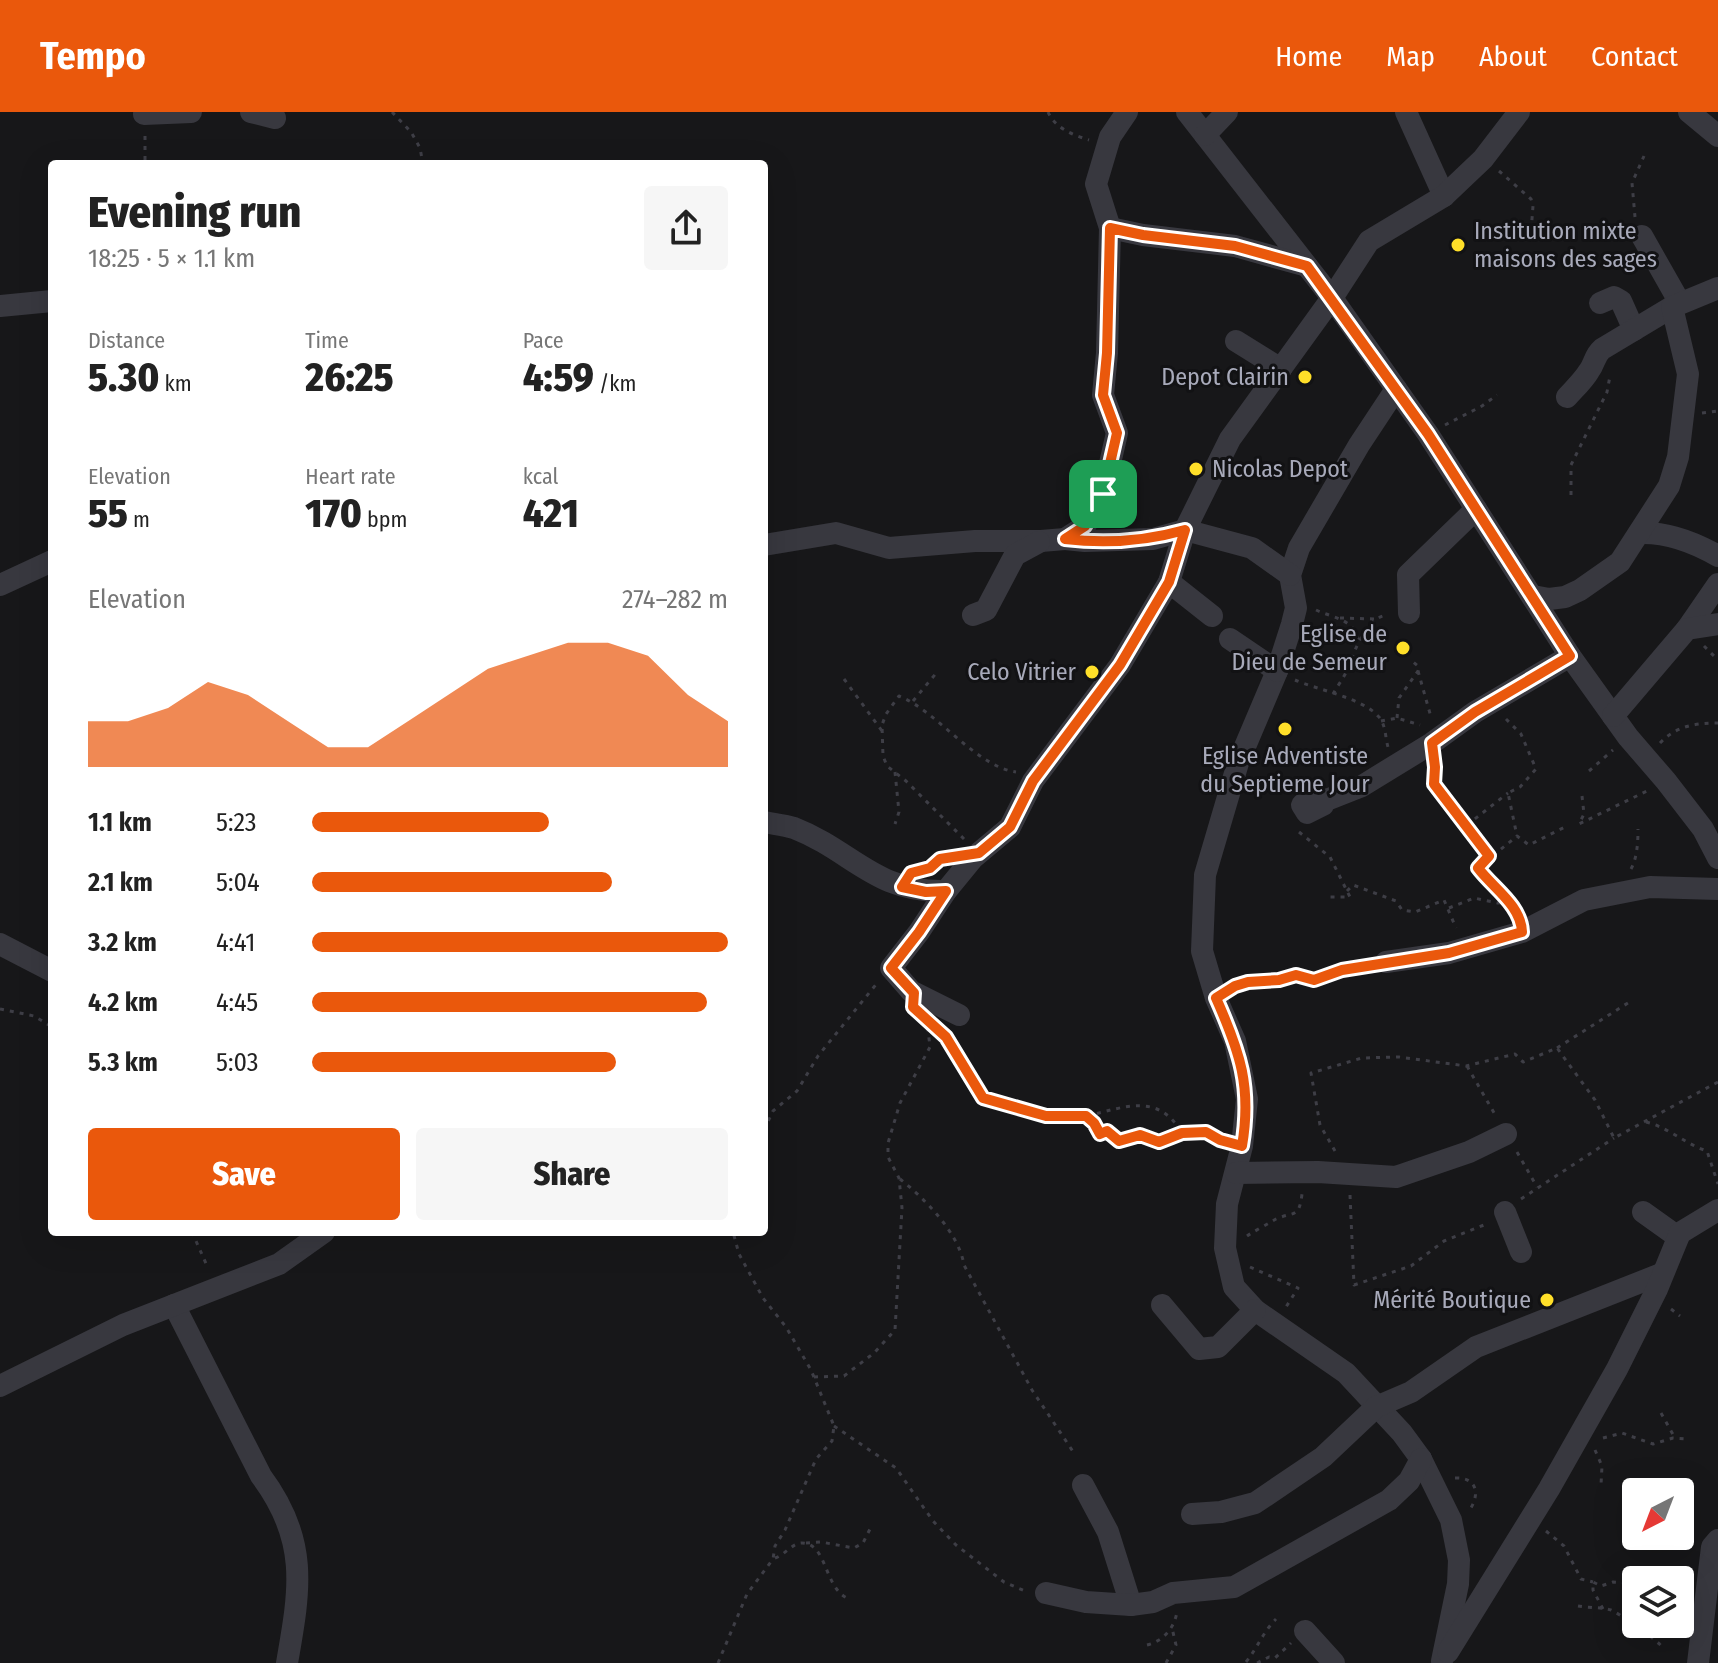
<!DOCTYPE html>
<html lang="en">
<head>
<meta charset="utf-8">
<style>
	:root { --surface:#fff; --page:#f6f6f6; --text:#222; --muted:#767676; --accent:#ea580c }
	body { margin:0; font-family:"Fira Sans Condensed",sans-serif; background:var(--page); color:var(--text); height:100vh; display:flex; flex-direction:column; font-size:30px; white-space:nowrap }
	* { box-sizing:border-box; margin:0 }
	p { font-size:26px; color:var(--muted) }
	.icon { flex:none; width:44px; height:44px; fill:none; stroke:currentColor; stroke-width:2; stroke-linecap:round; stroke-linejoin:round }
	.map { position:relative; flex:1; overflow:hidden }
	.side { position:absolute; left:48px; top:48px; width:720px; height:1076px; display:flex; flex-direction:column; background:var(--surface); border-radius:8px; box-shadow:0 8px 32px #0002 }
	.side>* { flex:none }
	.needle { width:52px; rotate:222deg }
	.fabs { position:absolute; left:1622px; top:1366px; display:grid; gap:16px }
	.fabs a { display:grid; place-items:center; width:72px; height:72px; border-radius:8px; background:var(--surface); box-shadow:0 8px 32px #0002; font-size:40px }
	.pin { position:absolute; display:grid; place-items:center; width:68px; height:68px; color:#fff; margin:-34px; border-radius:16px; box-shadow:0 4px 12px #0006 }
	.round { display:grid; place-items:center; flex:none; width:84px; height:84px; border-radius:8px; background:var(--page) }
	.summary { display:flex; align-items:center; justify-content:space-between; height:136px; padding:0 40px }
	h1 { font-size:44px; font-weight:800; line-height:60px }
	.stats { display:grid; grid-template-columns:repeat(3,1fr); gap:12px; height:136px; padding:8px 40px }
	.stats div { display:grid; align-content:center }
	.stats b { font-size:40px; font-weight:800 }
	.stats small { font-size:22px; font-weight:400 }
	.stats p { font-size:22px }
	.chart { height:224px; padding:16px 40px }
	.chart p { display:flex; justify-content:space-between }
	.chart svg { width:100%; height:144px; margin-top:8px; fill:var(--accent); opacity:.7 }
	.cta { display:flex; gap:16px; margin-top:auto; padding:16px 40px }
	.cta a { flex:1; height:92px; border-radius:8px; background:var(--accent); color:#fff; font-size:32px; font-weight:800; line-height:92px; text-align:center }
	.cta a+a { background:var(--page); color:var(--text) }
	ul { padding:0 40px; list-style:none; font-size:26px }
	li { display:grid; grid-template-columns:128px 96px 1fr; align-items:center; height:60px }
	li i { height:20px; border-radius:10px; background:var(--accent) }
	header { display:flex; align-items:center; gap:48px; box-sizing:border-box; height:112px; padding:0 40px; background:var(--accent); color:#fff }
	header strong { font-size:38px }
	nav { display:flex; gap:44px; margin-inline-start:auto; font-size:28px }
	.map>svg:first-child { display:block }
</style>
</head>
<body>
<header>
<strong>Tempo</strong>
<nav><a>Home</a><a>Map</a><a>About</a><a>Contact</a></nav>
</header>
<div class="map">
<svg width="1718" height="1551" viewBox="0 0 1718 1551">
	<rect width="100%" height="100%" fill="#171719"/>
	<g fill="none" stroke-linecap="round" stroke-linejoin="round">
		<g stroke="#3e3e46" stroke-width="3" stroke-dasharray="4 6" stroke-linecap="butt">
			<polyline points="392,0 411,20 420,36 423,52"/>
			<path d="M1048 0C1055 16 1073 23 1089 28"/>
			<polyline points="145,24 145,52"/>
			<polyline points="1499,59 1531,87 1533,94 1530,133"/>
			<polyline points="1635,105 1632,71 1644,44"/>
			<polyline points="1702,301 1718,299"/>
			<polyline points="1445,313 1482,294 1497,283"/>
			<polyline points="1571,383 1571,353 1607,280 1610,264"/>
			<path d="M1316 498C1333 506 1355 507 1358 529"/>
			<polyline points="1340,506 1376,507"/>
			<polyline points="1704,534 1718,548"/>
			<polyline points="1418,559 1431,605"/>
			<polyline points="844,567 882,619"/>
			<path d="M1295 568C1318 578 1362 586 1378 604 1386 612 1385 625 1388 635"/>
			<path d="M1333 582C1338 573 1346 563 1349 553 1356 536 1366 506 1387 503"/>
			<polyline points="913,589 938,559"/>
			<polyline points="1397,606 1399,586 1418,559 1419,555 1412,549"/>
			<polyline points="1506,607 1521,622 1536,657 1520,675 1508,681 1517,724"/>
			<polyline points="1381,609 1397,606 1420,613"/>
			<path d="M1660 631C1676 614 1695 611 1718 611"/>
			<polyline points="1435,654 1434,672 1489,744"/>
			<polyline points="1589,659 1613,638"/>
			<polyline points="895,660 899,700 895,712"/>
			<polyline points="1582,684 1584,702 1579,712 1649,678"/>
			<polyline points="1467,713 1508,681"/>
			<polyline points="1299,720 1330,745 1350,785 1327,785"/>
			<path d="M964 727 906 669 887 654 883 644 882 613 886 602 899 584C937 599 975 654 1016 660"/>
			<polyline points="927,757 940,747 948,746"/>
			<path d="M1631 757C1637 746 1638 731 1638 717"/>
			<polyline points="1347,779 1353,773 1396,789 1402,798 1415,800 1444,788 1456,816"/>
			<polyline points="1449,796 1474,786 1498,791 1507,790"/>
			<polyline points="1517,802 1478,756 1517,724 1529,733 1565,715"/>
			<polyline points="1233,876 1248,870 1279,868 1296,863 1314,868 1342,858 1365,855"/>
			<polyline points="0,897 34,904 52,915"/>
			<polyline points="939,918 983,986 1046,1004 1086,1004 1094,1011 1100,1022 1107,1019 1119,1029 1140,1023 1159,1030 1194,1020 1206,1020 1223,1029"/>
			<polyline points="1557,936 1631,889"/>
			<polyline points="1467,954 1497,1006"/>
			<path d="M1087 1004C1125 995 1158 980 1182 1021"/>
			<path d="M1646 1010C1668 1015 1685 1032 1707 1039L1718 1072"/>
			<polyline points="764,1018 773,999 797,979 818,944 878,870"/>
			<polyline points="1335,1039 1320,1013 1311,961 1362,946 1399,945 1466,954 1515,942 1523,950 1557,936 1595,988 1614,1026 1718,970"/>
			<polyline points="1517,1040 1537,1075"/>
			<path d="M900 1067C924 1086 959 1121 964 1153L1032 1278 1074 1341"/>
			<polyline points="1350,1083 1354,1173 1411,1154 1444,1129 1489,1111"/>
			<polyline points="1521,1087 1614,1026"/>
			<polyline points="192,1120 208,1156"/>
			<path d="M1247 1124C1251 1121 1271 1110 1276 1107 1294 1099 1299 1107 1302 1082"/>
			<polyline points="1250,1155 1298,1176 1286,1195"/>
			<polyline points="1671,1197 1680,1204"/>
			<polyline points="814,1265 844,1264 874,1241 895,1218 902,1096 899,1066 888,1045 888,1031 900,991 930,935 928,918 922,908"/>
			<polyline points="1661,1301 1675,1326"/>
			<polyline points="834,1314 896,1356 933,1409 956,1433 1004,1470 1025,1479"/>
			<polyline points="1603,1326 1622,1321 1653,1332 1673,1326 1689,1327"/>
			<polyline points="1595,1338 1602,1354 1601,1373"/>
			<path d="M1455 1366C1479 1365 1480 1385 1468 1400"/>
			<polyline points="1546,1419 1564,1434 1581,1467 1593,1470"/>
			<polyline points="806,1431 821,1430 854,1436 863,1431 871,1415"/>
			<path d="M775 1446C785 1443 792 1431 802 1431 827 1431 824 1475 847 1486"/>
			<path d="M1578 1494C1589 1496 1601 1495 1611 1498 1620 1502 1659 1529 1664 1537"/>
			<polyline points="1603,1497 1593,1478 1593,1470 1601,1474 1613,1470 1636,1471"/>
			<polyline points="1651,1512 1651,1524"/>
			<path d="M1147 1533C1163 1529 1174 1517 1177 1500"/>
			<path d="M1246 1550C1258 1535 1263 1520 1276 1507"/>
			<polyline points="718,1551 747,1482 773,1447 775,1434 785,1418 816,1347 832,1329 834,1314 811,1258 786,1215 763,1186 739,1142 733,1120"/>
			<polyline points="1166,1551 1176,1533 1172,1516"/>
			<polyline points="1257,1551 1269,1545 1275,1546 1291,1531"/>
		</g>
		<g stroke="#38383f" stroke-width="22">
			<polyline points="251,0 275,6"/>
			<polyline points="1187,0 1332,186 1428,322 1570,544 1628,625 1666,669 1703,717 1718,746"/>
			<polyline points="1406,0 1444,84"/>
			<polyline points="1689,0 1718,24"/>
			<polyline points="144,2 191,0"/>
			<polyline points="1205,23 1227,0"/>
			<polyline points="1110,116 1143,123 1235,134 1307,154"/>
			<polyline points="1642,124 1680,191"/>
			<polyline points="1600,191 1614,185 1621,189 1634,218"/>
			<polyline points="0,194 52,189"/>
			<polyline points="1236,229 1281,257"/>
			<polyline points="1396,277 1359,333 1299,436 1290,463 1296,496 1292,512 1277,559 1238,651 1205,763 1202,839 1216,886 1235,929 1247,987 1242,1034 1227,1092 1225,1136 1234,1175 1255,1198 1346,1261 1402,1321 1421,1347 1451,1408 1459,1448 1458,1472 1442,1549"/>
			<path d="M1567 285C1574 277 1583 269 1589 259 1595 251 1594 244 1602 237L1672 195"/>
			<path d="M1639 421C1667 420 1694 430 1718 444"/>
			<polyline points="1065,427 1085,429 1153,427 1185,418 1252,436 1290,463"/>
			<polyline points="764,433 836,421 889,436 975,429 1041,429 1065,427 1085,414 1103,382 1117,321 1103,283 1107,241 1110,116 1096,72 1110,25 1127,0"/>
			<polyline points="1169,470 1212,504"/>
			<polyline points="0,473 52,449"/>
			<polyline points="1533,484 1549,487 1565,485 1580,478 1620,450 1669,374 1678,345 1688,262 1672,195 1718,176"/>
			<polyline points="1409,501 1408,463 1476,397"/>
			<polyline points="973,503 986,498 1015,443 1039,430"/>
			<polyline points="1687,517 1718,472"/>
			<polyline points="1230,527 1277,559"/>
			<polyline points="1613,604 1687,517 1718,512"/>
			<polyline points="1323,693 1307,701 1302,693 1308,688 1324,689 1362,674 1432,631 1475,600 1570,544"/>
			<path d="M764 710C774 712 785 713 794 716 853 739 875 781 946 779"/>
			<polyline points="0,832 52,859"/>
			<polyline points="1386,850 1449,841 1522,820 1584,788 1650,775 1718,777"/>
			<polyline points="959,903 911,879 891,856 919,820 946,779 973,746 1010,715 1033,669 1120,553 1169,470 1185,418 1230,327 1332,186 1369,129 1444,84 1483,47 1519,0"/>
			<polyline points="1236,1061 1318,1060 1396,1065 1469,1040 1506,1022"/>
			<polyline points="1505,1100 1521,1140"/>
			<polyline points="1643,1100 1678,1125"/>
			<path d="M174 1193 261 1364C309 1428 300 1477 287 1551"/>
			<polyline points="1162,1193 1199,1237 1218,1235 1255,1198"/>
			<polyline points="0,1274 123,1213 279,1152 324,1120"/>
			<polyline points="1083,1373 1108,1420 1131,1493"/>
			<polyline points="1192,1402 1221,1400 1255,1391 1323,1345 1376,1295 1411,1280 1476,1235 1661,1162"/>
			<polyline points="1046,1481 1086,1490 1131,1493 1153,1490 1173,1481 1234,1475 1389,1388 1409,1369 1421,1347"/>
			<polyline points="1305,1519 1334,1551"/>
			<polyline points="1448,1540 1549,1377 1617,1257 1657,1177 1680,1121 1718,1098"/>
			<polyline points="1698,1551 1712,1435 1718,1428"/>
		</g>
	</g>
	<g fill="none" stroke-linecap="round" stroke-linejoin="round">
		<defs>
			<path id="route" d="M1110 116 1143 123 1235 134 1307 154 1428 322 1570 544 1475 600 1432 631 1435 655 1434 672 1489 744 1478 756C1493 776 1521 793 1522 820L1449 841 1342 858 1314 868 1296 863 1279 868 1248 870 1235 874 1216 886C1240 940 1252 975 1242 1034L1220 1028 1206 1020 1182 1021 1159 1030 1140 1023 1119 1029 1107 1019 1100 1022 1094 1011 1086 1004H1046L983 986 946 925 913 895 914 881 891 856 919 820 946 779 926 780 902 775 911 761 930 756 940 747 979 741 1010 715 1033 669 1120 553 1169 470 1185 418C1146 429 1106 432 1065 427L1085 414 1103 382 1117 321 1103 283 1107 241Z"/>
		</defs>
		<use href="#route" stroke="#fff" stroke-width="16"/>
		<use href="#route" stroke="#ea580c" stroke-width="10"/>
	</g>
	<g fill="#ffdf29" stroke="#121214" stroke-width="3">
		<circle cx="1458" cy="133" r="8"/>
		<circle cx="1305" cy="265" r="8"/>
		<circle cx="1196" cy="357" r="8"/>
		<circle cx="1403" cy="536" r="8"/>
		<circle cx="1092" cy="560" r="8"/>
		<circle cx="1285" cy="617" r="8"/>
		<circle cx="1547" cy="1188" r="8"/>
	</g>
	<g text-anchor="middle" stroke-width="6" stroke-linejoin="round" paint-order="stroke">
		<g font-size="24" fill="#a8aaba" stroke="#121214" text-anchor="end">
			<text x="1474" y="127" text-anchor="start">Institution mixte<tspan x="1474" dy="28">maisons des sages</tspan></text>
			<text x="1289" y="273">Depot Clairin</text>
			<text x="1212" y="365" text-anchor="start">Nicolas Depot</text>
			<text x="1387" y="530">Eglise de<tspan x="1387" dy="28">Dieu de Semeur</tspan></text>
			<text x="1076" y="568">Celo Vitrier</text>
			<text x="1285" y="652" text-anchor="middle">Eglise Adventiste<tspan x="1285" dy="28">du Septieme Jour</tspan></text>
			<text x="1531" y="1196">Mérité Boutique</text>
		</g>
	</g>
</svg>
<div class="fabs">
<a><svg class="needle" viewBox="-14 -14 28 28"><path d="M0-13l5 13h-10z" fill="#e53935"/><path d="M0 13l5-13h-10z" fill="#767676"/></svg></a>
<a><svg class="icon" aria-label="layers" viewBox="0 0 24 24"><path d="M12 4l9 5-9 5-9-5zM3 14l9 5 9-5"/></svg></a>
</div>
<div class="pin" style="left:1103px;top:382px;background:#1e9e55"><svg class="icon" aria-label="arrive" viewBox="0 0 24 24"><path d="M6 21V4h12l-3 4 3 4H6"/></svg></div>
<section class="side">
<div class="summary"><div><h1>Evening run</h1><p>18:25 · 5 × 1.1 km</p></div><a class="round"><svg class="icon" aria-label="share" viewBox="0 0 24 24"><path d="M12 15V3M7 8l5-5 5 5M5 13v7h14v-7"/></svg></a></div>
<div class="stats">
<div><p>Distance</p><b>5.30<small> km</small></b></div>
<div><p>Time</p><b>26:25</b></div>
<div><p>Pace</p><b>4:59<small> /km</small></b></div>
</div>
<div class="stats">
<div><p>Elevation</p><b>55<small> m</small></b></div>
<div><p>Heart rate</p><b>170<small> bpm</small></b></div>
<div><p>kcal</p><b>421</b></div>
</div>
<div class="chart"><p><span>Elevation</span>274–282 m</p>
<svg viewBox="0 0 160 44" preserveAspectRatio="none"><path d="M0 44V30L10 30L20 26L30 18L40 22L50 30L60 38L70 38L80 30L90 22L100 14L110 10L120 6L130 6L140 10L150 22L160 30V44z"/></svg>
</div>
<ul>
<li><b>1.1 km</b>5:23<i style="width:57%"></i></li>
<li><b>2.1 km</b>5:04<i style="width:72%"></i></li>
<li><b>3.2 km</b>4:41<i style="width:100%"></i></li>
<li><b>4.2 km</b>4:45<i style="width:95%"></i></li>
<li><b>5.3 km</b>5:03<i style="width:73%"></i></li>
</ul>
<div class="cta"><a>Save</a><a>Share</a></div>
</section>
</div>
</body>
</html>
